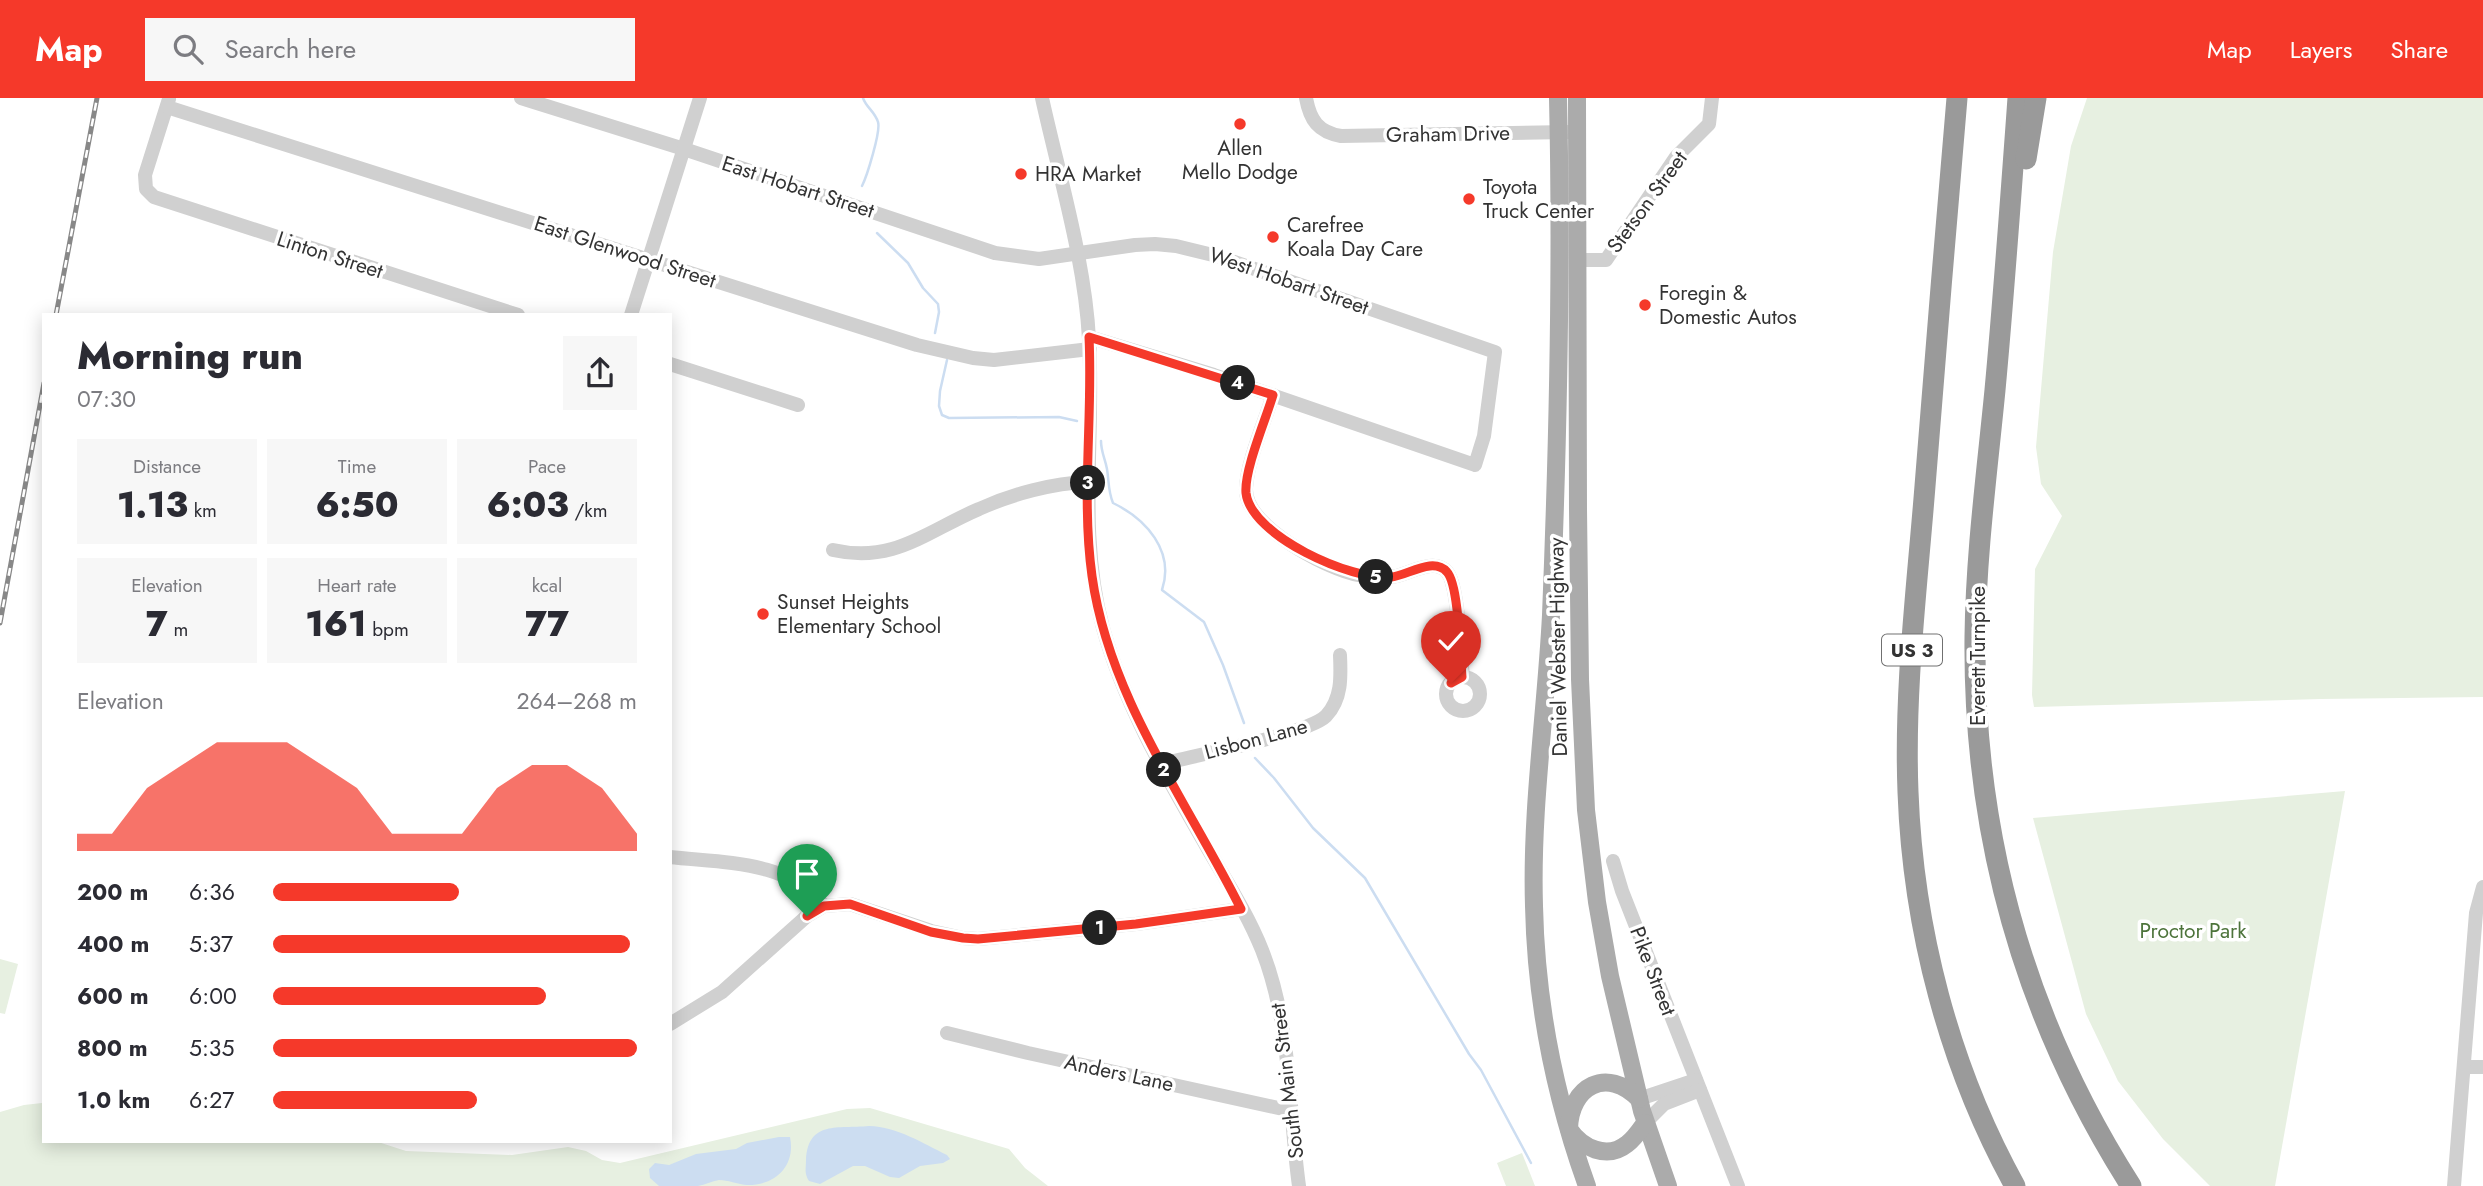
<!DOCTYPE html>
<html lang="en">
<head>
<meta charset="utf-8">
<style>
	:root { --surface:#fff; --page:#f7f7f7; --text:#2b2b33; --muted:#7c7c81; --accent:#f5392a }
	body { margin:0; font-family:Jost,sans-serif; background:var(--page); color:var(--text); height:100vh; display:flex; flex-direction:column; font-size:26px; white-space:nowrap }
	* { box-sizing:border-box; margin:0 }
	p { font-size:23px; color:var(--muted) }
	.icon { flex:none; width:38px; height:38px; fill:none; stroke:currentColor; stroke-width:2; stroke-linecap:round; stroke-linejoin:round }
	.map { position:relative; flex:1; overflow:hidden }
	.panel { position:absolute; left:42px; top:215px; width:630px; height:830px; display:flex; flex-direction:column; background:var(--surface); border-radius:0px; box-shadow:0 4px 18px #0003 }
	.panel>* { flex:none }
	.pin { position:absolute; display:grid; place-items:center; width:60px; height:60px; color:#fff; margin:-72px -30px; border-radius:50% 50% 50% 0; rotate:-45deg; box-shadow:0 0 7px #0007 }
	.pin .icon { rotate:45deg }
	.km { position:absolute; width:35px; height:35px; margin:-18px; border-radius:50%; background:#222; color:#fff; font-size:19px; line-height:35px; text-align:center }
	.round { display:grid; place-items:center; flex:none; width:74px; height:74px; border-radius:0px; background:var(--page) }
	.summary { display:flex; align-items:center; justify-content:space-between; height:119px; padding:0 35px }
	h1 { font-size:38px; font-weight:800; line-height:52px }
	.figures { display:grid; grid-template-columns:repeat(3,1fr); gap:10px; height:119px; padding:7px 35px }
	.figures div { display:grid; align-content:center; border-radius:0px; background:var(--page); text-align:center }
	.figures b { font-size:35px; font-weight:800 }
	.figures small { font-size:19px; font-weight:400 }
	.figures p { font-size:19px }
	.chart { height:196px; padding:14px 35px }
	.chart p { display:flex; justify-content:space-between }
	.chart svg { width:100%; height:126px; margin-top:7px; fill:var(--accent); opacity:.7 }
	ul { padding:0 35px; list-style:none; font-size:23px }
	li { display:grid; grid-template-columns:112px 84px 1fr; align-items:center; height:52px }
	li i { height:18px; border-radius:9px; background:var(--accent) }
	header { display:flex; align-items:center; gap:42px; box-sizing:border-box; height:98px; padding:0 35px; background:var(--accent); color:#fff }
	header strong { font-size:33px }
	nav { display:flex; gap:38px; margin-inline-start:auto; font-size:24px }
	.search { width:490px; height:63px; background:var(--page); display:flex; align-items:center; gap:18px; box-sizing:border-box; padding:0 24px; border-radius:0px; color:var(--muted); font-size:26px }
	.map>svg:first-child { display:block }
</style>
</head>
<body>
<header>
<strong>Map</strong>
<div class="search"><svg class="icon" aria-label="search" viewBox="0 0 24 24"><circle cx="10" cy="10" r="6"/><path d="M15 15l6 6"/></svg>Search here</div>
<nav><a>Map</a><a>Layers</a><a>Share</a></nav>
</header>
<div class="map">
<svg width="2483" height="1088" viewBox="0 0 2483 1088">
	<rect width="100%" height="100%" fill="#fff"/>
	<g fill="#e7f0e1">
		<polygon points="2087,0 2483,0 2483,599 2320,601 2034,609 2032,597 2035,471 2062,418 2041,386 2036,349 2053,154 2071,48"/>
		<polygon points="2345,693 2275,1088 2210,1088 2163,1041 2118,983 2086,916 2033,720"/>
		<polygon points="0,861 18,866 5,916 0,915"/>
		<polygon points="42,1005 44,1043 116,1043 121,1045 375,1043 406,1053 512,1057 568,1049 586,1053 602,1062 620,1065 847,1011 870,1010 1009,1051 1025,1070 1048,1088 0,1088 0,1014 24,1007"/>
		<polygon points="1522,1055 1535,1088 1506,1088 1497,1065"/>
	</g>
	<g fill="#ccddf1">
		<path d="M869 1028C898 1029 922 1045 947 1057L950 1061 943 1065 920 1068 899 1080 890 1079 865 1068H853L820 1086 809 1083C804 1075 806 1071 806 1062 808 1022 838 1031 869 1028Z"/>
		<path d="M779 1039H790C796 1068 775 1088 746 1087 737 1086 728 1082 719 1082 712 1083 705 1087 698 1088 685 1088 672 1088 659 1088L650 1080 649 1071 655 1065 669 1067 696 1056 736 1051 747 1045Z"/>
	</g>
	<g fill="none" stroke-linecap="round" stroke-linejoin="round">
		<g stroke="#ccddf1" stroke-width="2.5">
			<path d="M862 88C867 78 881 33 878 24 875 14 866 9 863 0"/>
			<polyline points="877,135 908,165 923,190 938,206 939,214 935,235"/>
			<polyline points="947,262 940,293 939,308 942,317 949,320 1059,319 1077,323"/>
			<path d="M1101 343C1101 354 1105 360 1107 371 1109 383 1108 393 1113 405 1146 421 1175 453 1162 492L1204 524 1223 567 1244 625"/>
			<polyline points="1255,660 1274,680 1313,730 1365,780 1469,956 1481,972 1531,1065"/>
		</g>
		<g stroke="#d0d0d0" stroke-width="14">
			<polyline points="521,0 684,51 995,155 1039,161 1135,147 1155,146 1176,148 1217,158 1495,254 1484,338 1475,367 1214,277 1089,239"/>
			<path d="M1042 0C1059 77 1085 163 1089 241 1095 338 1077 435 1103 530 1125 609 1168 681 1208 751 1227 784 1248 817 1262 852 1292 928 1288 1009 1299 1088"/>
			<path d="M1306 0C1310 22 1318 34 1341 38L1569 34"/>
			<polyline points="169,1 145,77 146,91 154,99 518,217"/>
			<polyline points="167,9 917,247 973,260 994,262 1090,251"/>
			<polyline points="1578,162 1606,162 1676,59 1709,26 1712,0"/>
			<polyline points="631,217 700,0"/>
			<polyline points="670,266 798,307"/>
			<path d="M1273 297C1265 323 1247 364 1246 390 1244 425 1314 463 1344 473 1358 478 1376 480 1391 479 1407 478 1433 458 1447 474 1459 487 1460 558 1463 579"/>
			<path d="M833 452C894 466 927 433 979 411 1012 396 1053 385 1088 384"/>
			<circle cx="1463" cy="596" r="17"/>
			<path d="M1161 666C1193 658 1308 636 1326 618 1342 601 1341 579 1340 557"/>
			<path d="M670 759C722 765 789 762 824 808"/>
			<polyline points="1613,763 1622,793 1738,1088"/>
			<polyline points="670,926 722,894 807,818 824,808 850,806 931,833 963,840 978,841 1136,826 1241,811"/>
			<polyline points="947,935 1028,955 1292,1013"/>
			<polyline points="2465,969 2483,969"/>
			<polyline points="1639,1001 1696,982"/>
			<polyline points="1645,1025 1664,1006 1700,992"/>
			<polyline points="2454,1088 2476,815 2483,789"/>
		</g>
		<g stroke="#ababab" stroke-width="18">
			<path d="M1558 0C1562 172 1558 345 1551 517 1546 614 1531 711 1534 808 1536 903 1555 999 1587 1088"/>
			<polyline points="1577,0 1578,411 1580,581 1586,712 1597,804 1610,878 1642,1013 1668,1088"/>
			<path d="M1639 1001C1607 968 1570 988 1569 1031 1582 1050 1607 1062 1627 1046 1634 1041 1640 1032 1645 1025"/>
		</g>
		<g stroke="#9a9a9a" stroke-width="21">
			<path d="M1957 0C1946 129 1935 259 1925 388 1917 490 1904 592 1908 694 1913 830 1949 969 2015 1088"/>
			<path d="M2018 0C2011 97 2004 195 1995 292 1987 374 1976 456 1975 539 1973 738 2024 920 2131 1088"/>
			<polyline points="2026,61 2036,0"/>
		</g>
		<defs>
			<g id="rail">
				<polyline points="56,217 97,0"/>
				<polyline points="0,525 44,285"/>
			</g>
		</defs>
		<use href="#rail" stroke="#888" stroke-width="5"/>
		<use href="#rail" stroke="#fff" stroke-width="2.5" stroke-dasharray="8" stroke-linecap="butt"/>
	</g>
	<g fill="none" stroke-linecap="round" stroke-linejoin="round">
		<defs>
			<path id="route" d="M807 818 824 808 850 806 931 834 963 840 978 841 1136 826 1241 811C1187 703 1109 600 1092 478 1081 399 1093 318 1089 239L1273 297C1266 321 1244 372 1246 395 1251 438 1352 483 1391 479 1407 478 1433 458 1447 474 1459 487 1460 558 1462 579L1451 585"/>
		</defs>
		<use href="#route" stroke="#fff" stroke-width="14"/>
		<use href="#route" stroke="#f5392a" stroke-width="9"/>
	</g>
	<g fill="#f5392a" stroke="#fff" stroke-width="2.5">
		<circle cx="1240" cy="26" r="7"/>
		<circle cx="1021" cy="76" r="7"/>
		<circle cx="1469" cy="101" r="7"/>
		<circle cx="1273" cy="139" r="7"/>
		<circle cx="1645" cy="207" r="7"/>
		<circle cx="763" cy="516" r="7"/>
	</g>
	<g text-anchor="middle" stroke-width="7" stroke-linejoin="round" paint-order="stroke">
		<rect fill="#fff" stroke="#707070" stroke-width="2" x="1882" y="536.5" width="60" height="31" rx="5"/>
		<g font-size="19" font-weight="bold" fill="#333">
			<text x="1912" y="559">US 3</text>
		</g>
		<g font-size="21" fill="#333" stroke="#fff">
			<text transform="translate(1448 36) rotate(-1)" y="7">Graham Drive</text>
			<text transform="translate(798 89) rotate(18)" y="7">East Hobart Street</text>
			<text transform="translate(1647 104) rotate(-54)" y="7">Stetson Street</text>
			<text transform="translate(625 154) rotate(18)" y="7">East Glenwood Street</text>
			<text transform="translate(330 157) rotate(18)" y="7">Linton Street</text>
			<text transform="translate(1289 183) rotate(19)" y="7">West Hobart Street</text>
			<text transform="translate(1558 549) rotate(-91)" y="7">Daniel Webster Highway</text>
			<text transform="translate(1978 558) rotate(-90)" y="7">Everett Turnpike</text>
			<text transform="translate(1256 641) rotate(-15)" y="7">Lisbon Lane</text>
			<text transform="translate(1653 873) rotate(69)" y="7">Pike Street</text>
			<text transform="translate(1119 975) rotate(12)" y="7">Anders Lane</text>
			<text transform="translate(1287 983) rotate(-97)" y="7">South Main Street</text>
		</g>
		<g font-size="21" fill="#333" stroke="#fff" text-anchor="start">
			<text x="1240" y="57" text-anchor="middle">Allen<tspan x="1240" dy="24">Mello Dodge</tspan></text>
			<text x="1035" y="83">HRA Market</text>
			<text x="1483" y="96">Toyota<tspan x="1483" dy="24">Truck Center</tspan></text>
			<text x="1287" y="134">Carefree<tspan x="1287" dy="24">Koala Day Care</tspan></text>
			<text x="1659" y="202">Foregin &amp;<tspan x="1659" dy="24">Domestic Autos</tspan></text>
			<text x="777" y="511">Sunset Heights<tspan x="777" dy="24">Elementary School</tspan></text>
		</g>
		<g font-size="21" fill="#4d743b" stroke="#fff">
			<text x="2193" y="840">Proctor Park</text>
		</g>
	</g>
</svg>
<div class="pin" style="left:807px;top:818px;background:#1e9e55"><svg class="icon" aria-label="arrive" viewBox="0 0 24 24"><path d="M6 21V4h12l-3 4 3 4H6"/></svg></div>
<div class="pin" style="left:1451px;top:585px;background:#d93025"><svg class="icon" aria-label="check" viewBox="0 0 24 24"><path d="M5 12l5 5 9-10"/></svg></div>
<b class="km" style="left:1100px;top:830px">1</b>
<b class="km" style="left:1164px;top:672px">2</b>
<b class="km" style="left:1088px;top:385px">3</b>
<b class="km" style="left:1238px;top:285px">4</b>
<b class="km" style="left:1376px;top:479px">5</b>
<section class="panel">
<div class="summary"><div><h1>Morning run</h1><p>07:30</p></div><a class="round"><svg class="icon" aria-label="share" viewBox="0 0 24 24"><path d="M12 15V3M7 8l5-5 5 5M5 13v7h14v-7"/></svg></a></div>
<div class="figures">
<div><p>Distance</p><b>1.13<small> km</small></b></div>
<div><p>Time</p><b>6:50</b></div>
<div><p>Pace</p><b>6:03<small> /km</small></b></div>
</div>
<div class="figures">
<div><p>Elevation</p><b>7<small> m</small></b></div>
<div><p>Heart rate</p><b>161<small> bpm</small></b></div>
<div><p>kcal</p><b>77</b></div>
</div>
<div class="chart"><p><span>Elevation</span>264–268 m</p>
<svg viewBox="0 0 160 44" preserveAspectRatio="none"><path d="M0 44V38L10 38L20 22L30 14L40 6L50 6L60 6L70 14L80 22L90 38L100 38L110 38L120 22L130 14L140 14L150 22L160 38V44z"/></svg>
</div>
<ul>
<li><b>200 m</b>6:36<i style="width:51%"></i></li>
<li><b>400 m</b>5:37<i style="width:98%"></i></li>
<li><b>600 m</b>6:00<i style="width:75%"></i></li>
<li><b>800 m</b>5:35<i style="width:100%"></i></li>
<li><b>1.0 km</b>6:27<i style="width:56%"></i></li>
</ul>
</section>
</div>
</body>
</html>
